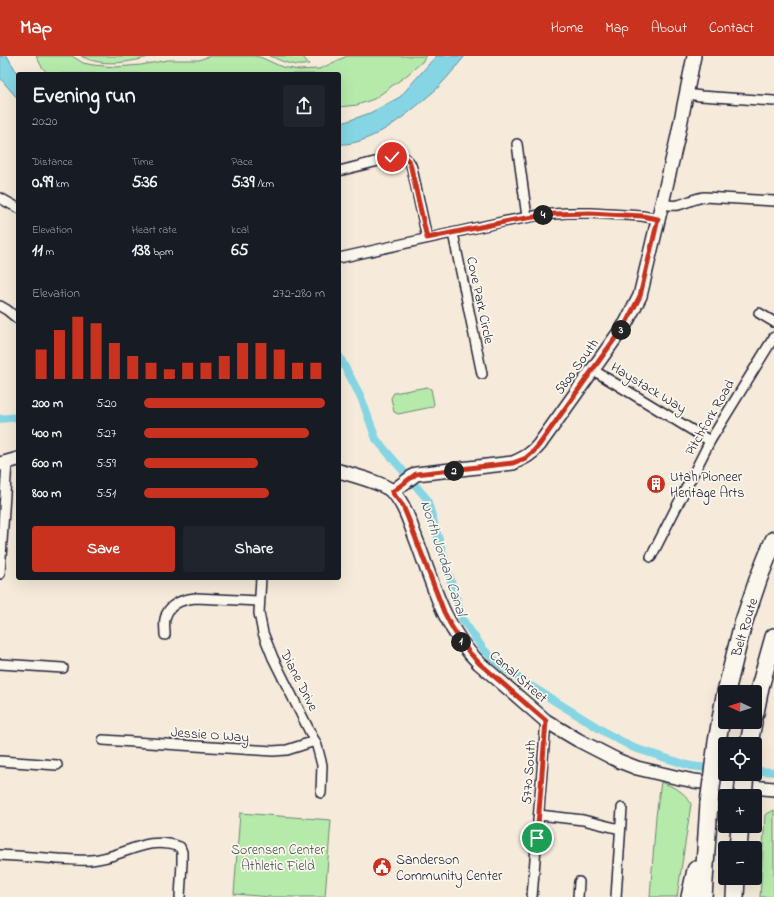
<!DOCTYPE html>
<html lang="en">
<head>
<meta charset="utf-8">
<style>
	:root { --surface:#171b24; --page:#20242c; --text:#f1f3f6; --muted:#9ea1a6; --accent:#c8321e }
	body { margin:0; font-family:"Indie Flower",sans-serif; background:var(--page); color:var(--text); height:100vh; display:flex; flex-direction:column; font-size:15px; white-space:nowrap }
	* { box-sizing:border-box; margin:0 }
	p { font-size:13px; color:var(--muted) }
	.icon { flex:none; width:22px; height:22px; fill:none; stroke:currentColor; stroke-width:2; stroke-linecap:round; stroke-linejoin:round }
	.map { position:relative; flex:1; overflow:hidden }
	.sheet { position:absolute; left:16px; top:16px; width:325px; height:508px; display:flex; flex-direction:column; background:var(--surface); border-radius:4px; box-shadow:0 4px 16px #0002 }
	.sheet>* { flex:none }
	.needle { width:26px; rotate:274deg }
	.buttons { position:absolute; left:718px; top:629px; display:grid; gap:8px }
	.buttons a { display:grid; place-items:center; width:44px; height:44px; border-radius:4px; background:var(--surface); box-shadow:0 4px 16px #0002; font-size:20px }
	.pin { position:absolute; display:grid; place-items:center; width:34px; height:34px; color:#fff; margin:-17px; border:2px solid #fff; border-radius:50%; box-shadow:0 1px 4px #0007 }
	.km { position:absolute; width:20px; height:20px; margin:-10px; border-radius:50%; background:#222; color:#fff; font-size:11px; line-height:20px; text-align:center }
	.round { display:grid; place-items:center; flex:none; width:42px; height:42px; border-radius:4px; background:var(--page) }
	.head { display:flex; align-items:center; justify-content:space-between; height:68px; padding:0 16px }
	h1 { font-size:22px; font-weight:800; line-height:30px }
	.stats { display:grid; grid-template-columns:repeat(3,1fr); gap:6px; height:68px; padding:4px 16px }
	.stats div { display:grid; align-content:center }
	.stats b { font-size:17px; font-weight:800 }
	.stats small { font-size:11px; font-weight:400 }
	.stats p { font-size:11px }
	.chart { height:112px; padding:8px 16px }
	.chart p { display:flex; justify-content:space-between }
	.chart svg { width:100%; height:72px; margin-top:4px; stroke:var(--accent); stroke-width:6 }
	.primary-button { display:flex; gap:8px; margin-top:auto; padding:8px 16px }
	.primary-button a { flex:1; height:46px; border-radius:4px; background:var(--accent); color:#fff; font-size:16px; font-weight:800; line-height:46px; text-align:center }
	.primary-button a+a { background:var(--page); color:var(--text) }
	ul { padding:0 16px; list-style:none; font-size:13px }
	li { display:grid; grid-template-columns:64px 48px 1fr; align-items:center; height:30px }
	li i { height:10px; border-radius:5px; background:var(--accent) }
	header { display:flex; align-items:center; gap:24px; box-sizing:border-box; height:56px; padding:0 20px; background:var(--accent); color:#fff }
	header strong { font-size:19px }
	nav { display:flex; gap:22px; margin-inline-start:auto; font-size:14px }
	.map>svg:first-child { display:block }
</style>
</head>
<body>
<header>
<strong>Map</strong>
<nav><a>Home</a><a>Map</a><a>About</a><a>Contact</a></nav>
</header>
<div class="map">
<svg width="774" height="841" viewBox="0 0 774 841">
	<rect width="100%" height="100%" fill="#f6ebda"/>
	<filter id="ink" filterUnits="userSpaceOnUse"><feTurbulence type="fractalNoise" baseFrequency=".025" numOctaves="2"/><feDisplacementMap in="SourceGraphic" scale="8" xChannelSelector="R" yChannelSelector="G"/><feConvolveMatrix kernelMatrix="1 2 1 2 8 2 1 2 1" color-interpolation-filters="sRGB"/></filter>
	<g filter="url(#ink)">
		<g fill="#b6eaab" stroke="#6c8673">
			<polygon points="36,0 72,0 83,7 93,9 116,11 141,9 168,4 199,4 210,0 253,0 260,1 282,11 299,14 319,13 326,10 347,0 426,0 422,6 407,19 374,43 357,49 339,51 339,18 48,18 42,11"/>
			<path d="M81 0H155C147 1 139 4 131 5 115 8 95 8 81 0Z"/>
			<path d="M270 0H302L309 8C295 12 282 5 270 0Z"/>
			<polygon points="427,331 431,333 434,348 432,351 398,358 394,356 391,342 394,337"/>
			<path d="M661 726C673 731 685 735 691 748L677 841H650L656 760Z"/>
			<polygon points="774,754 774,841 760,841 765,759"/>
			<polygon points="240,757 331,764 325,841 270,841 234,838"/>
		</g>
		<g fill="#86d5e4" stroke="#5e8da0">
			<polygon points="0,0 7,0 18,18 18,43 0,22"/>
			<path d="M436 0H465C457 9 450 19 441 28 437 34 430 38 425 43 404 61 368 90 339 88V68L342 67 370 57 400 41Z"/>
		</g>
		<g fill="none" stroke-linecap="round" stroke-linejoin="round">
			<g stroke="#86d5e4" stroke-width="8">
				<polyline points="339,300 361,341 376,383 427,443 462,563 479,587 484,594 501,610 529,629 608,678 634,692 691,710 725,714"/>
				<polyline points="0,363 18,361"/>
				<polyline points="755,715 774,716"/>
			</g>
			<defs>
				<g id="street">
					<polyline points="687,38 701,40 774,45"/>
					<polyline points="517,88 527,161"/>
					<path d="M339 115 394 101C404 100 409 102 412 112L427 182"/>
					<polyline points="0,142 18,152"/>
					<path d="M662 148C667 149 673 150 678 149 687 147 695 142 704 141L774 145"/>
					<polyline points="453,177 482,318"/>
					<polyline points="339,202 502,166 540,159 567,157 590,157 642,160 658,163"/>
					<polyline points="0,250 7,254 18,263"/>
					<polyline points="759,257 774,266"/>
					<polyline points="593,314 710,385"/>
					<polyline points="651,501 710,385 774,281"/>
					<polyline points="0,518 7,406"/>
					<polyline points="261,522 259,557 263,577 273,602 317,690 322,709 321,737"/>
					<path d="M165 579C165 574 164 568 165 563 168 548 183 543 196 542L259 545"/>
					<polyline points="0,608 63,612"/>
					<polyline points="103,684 273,695 287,694 315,685"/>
					<polyline points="0,705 57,709"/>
					<polyline points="539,759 583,764 620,773"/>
					<path d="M0 799C19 800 39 801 58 803 69 803 80 805 91 804 123 802 146 778 180 791L182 796V807L180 841"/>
					<polyline points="532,841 546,665"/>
					<polyline points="578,841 579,826"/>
					<polyline points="616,841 622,752"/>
				</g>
				<g id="secondary">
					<polyline points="0,408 18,403"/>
					<path d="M339 415C352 419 384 427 393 436 406 450 411 471 418 488 434 532 445 573 479 607L546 665 578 684 619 705 637 712 675 721 694 725 726 729 774 733"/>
					<path d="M392 436 416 418 513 407C524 402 531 399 539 389L626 267 640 240 677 84 694 0"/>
				</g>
				<g id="highway">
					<polyline points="726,636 742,571 759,521 774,484"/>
					<polyline points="755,657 760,631 774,581"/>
					<polyline points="717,686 725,640"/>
					<polyline points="749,688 753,666"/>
					<polyline points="738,792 740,770"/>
					<polyline points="690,841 696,814"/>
					<polyline points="703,841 709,747"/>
					<polyline points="735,841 736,822"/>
				</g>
			</defs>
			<use href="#street" stroke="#22223b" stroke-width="12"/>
			<use href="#secondary" stroke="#22223b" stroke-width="16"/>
			<use href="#highway" stroke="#22223b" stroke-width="20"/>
			<use href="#street" stroke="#fbf7ec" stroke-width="9"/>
			<use href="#secondary" stroke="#fbf7ec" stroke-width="13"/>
			<use href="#highway" stroke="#fbf7ec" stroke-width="17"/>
			<defs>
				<g id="highway-bridge">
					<polyline points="743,740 745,718"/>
					<polyline points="709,747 717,686"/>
				</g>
			</defs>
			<use href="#highway-bridge" stroke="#22223b" stroke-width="20" stroke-linecap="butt"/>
			<use href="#highway-bridge" stroke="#fbf7ec" stroke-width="17"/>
		</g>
	</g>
	<g fill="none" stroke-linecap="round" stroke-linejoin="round" filter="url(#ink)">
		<defs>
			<path id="route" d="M392 101C399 100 406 100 410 107L427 182 514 164 554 158 590 157 642 160 658 163 640 240 626 267 539 389 533 396 526 402 513 407 416 418 392 436 403 450 408 462 444 556C453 575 464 592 479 607L546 665 537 782"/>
		</defs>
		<use href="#route" stroke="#fff" stroke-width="8"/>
		<use href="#route" stroke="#c8321e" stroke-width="5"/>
	</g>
	<defs>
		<symbol id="building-disc" viewBox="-11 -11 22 22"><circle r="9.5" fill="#c8321e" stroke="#fbf7ec"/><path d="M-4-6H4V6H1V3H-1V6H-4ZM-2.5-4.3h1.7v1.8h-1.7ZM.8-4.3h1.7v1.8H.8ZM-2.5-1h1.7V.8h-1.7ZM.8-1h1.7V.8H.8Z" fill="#fff"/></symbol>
		<symbol id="civic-disc" viewBox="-11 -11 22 22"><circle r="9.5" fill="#c8321e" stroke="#fbf7ec"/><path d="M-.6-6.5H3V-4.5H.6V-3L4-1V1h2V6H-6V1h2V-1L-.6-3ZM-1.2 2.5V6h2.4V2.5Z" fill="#fff"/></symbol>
	</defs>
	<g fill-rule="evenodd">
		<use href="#building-disc" x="645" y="417" width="22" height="22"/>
		<use href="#civic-disc" x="371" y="800" width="22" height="22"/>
	</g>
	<g text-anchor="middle" stroke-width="3.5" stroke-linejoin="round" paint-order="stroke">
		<g font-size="14" fill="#22223b" stroke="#fbf7ec">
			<text transform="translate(481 244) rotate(78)" y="5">Cove Park Circle</text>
			<text transform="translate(576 310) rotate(-54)" y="5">5800 South</text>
			<text transform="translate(649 331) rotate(31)" y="5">Haystack Way</text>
			<text transform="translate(709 361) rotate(-60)" y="5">Pitchfork Road</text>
			<text transform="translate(744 571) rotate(-73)" y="5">Belt Route</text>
			<text transform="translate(519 620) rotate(41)" y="5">Canal Street</text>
			<text transform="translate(300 624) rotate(63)" y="5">Diane Drive</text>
			<text transform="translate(210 678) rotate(4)" y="5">Jessie O Way</text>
			<text transform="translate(528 716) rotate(-86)" y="5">5770 South</text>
		</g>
		<g font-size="14" fill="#22223b" stroke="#fbf7ec" text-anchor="start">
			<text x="670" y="425">Utah Pioneer<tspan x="670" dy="16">Heritage Arts</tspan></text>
			<text x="396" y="808">Sanderson<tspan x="396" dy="16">Community Center</tspan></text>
		</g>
		<g font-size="14" fill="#475457" stroke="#fbf7ec">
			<text x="278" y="798">Sorensen Center<tspan x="278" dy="16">Athletic Field</tspan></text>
		</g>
		<g font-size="15" font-style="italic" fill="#40586e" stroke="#fbf7ec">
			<text transform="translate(444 502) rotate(72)" y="5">North Jordan Canal</text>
		</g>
	</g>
</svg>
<div class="buttons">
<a><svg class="needle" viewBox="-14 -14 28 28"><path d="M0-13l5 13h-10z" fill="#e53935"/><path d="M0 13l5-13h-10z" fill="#9ea1a6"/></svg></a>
<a><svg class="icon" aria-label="locate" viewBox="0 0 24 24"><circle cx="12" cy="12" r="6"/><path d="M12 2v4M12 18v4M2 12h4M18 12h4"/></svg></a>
<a>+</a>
<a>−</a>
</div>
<div class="pin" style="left:537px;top:782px;background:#1e9e55"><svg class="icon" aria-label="arrive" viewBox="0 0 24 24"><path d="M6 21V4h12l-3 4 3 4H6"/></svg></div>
<div class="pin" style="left:392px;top:101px;background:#d93025"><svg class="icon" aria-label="check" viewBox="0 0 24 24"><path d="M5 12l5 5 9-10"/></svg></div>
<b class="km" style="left:461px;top:586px">1</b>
<b class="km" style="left:454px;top:415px">2</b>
<b class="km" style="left:621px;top:274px">3</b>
<b class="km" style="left:543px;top:159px">4</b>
<section class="sheet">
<div class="head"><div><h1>Evening run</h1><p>20:20</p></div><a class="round"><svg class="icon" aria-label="share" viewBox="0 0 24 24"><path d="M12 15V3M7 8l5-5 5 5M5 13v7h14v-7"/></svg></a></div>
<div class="stats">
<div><p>Distance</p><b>0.99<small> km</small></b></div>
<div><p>Time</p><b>5:36</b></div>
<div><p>Pace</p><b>5:39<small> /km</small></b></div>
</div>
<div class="stats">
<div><p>Elevation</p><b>11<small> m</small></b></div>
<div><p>Heart rate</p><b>138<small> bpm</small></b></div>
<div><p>kcal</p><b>65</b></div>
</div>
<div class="chart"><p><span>Elevation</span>272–280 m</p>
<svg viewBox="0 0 160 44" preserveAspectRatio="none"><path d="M5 44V26M15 44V14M25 44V6M35 44V10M45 44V22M55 44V30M65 44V34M75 44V38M85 44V34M95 44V34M105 44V30M115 44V22M125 44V22M135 44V26M145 44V34M155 44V34"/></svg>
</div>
<ul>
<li><b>200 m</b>5:20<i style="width:100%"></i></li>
<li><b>400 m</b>5:27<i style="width:91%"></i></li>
<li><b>600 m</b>5:59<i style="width:63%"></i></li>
<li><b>800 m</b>5:51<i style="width:69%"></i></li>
</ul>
<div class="primary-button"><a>Save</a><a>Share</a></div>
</section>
</div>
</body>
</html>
